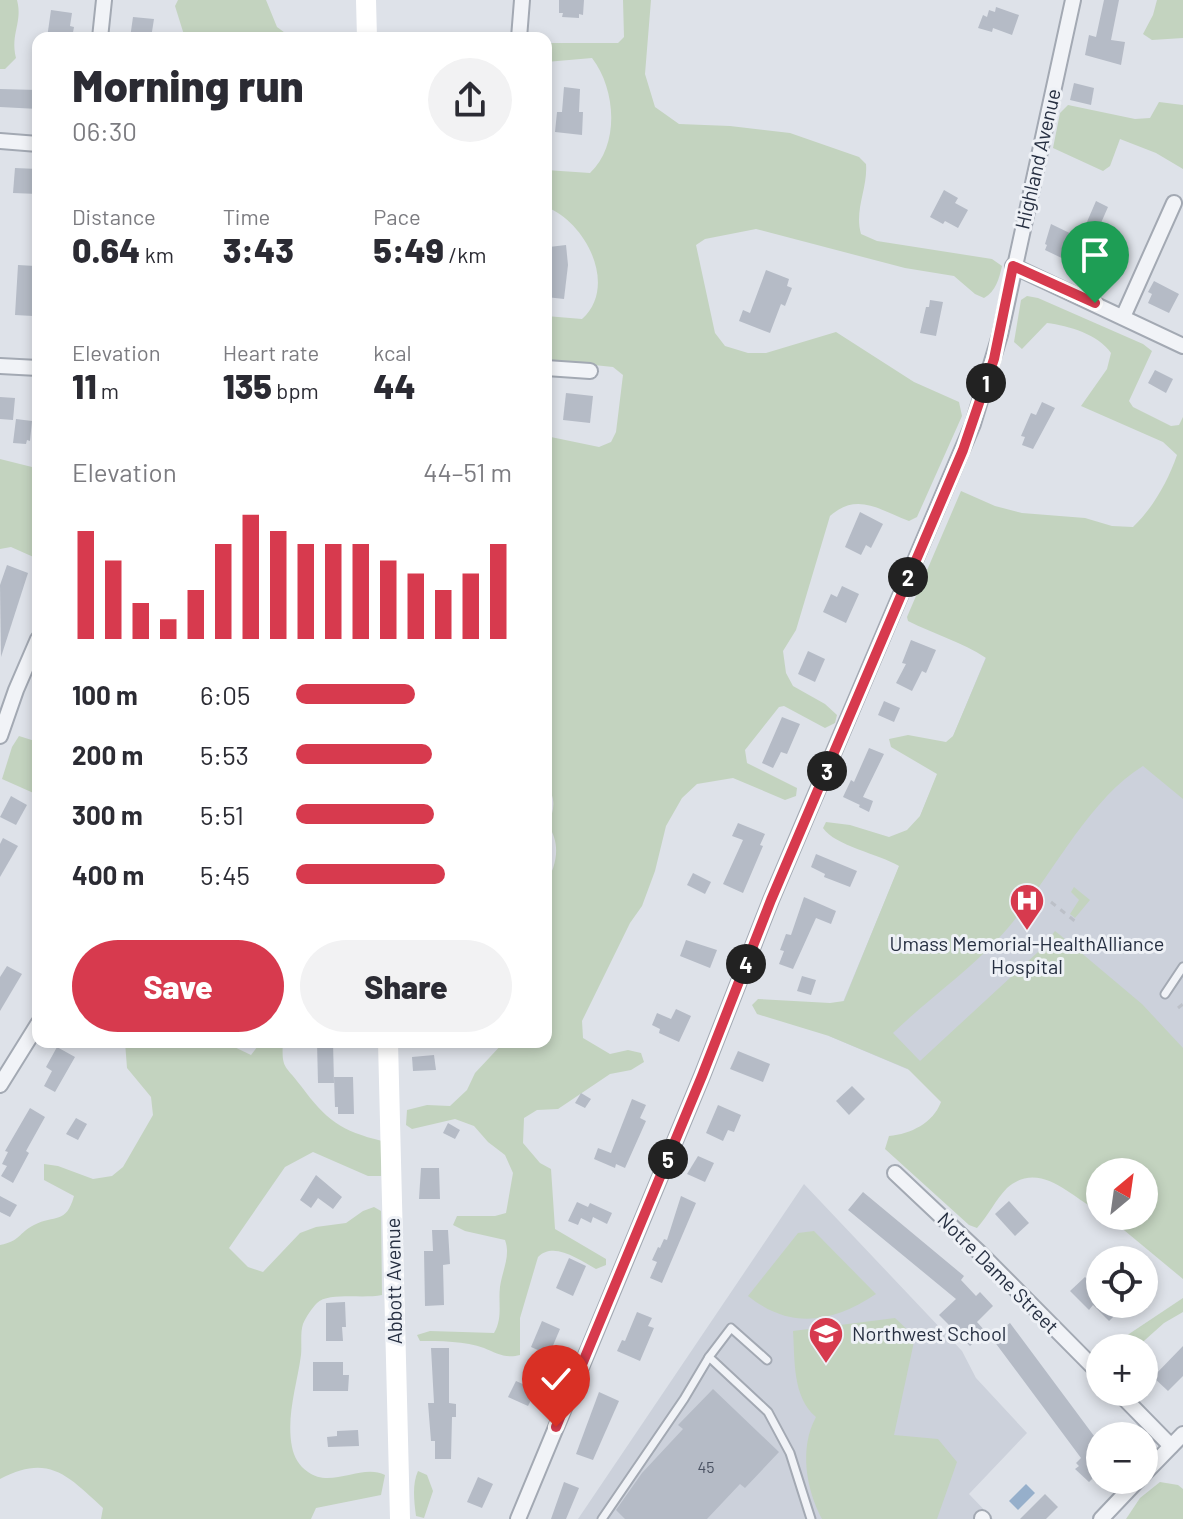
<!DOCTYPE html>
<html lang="en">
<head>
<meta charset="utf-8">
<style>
	:root { --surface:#fff; --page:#f2f2f3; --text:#2b2b33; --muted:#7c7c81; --accent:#d73a4e }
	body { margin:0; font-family:Barlow,sans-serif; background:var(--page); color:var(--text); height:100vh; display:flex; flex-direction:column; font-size:30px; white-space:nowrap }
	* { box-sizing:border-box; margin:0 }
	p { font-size:26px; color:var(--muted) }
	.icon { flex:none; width:44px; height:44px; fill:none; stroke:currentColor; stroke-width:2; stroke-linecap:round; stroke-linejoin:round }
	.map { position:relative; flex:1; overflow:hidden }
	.panel { position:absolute; left:32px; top:32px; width:520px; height:1016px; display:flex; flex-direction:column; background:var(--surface); border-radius:16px; box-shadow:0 4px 12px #0003 }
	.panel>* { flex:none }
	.needle { width:52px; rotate:29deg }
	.tools { position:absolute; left:1086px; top:1158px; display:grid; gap:16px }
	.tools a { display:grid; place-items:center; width:72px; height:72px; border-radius:50%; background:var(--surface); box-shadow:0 4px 12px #0003; font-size:40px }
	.pin { position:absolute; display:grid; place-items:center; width:68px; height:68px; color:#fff; margin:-82px -34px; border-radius:50% 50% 50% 0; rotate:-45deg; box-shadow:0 0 8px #0007 }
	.pin .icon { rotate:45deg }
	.km { position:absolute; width:40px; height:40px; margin:-20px; border-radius:50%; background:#222; color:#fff; font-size:22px; line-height:40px; text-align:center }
	.round { display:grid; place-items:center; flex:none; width:84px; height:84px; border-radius:42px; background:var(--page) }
	.head { display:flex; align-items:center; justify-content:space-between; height:136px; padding:0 40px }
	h1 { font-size:44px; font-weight:800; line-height:60px }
	.figures { display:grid; grid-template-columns:repeat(3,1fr); gap:12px; height:136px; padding:8px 40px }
	.figures div { display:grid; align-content:center }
	.figures b { font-size:34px; font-weight:800 }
	.figures small { font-size:22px; font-weight:400 }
	.figures p { font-size:22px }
	.chart { height:224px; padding:16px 40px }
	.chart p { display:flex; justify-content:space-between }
	.chart svg { width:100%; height:144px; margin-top:8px; stroke:var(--accent); stroke-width:6 }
	.primary-button { display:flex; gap:16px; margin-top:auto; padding:16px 40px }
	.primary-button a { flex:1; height:92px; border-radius:48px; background:var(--accent); color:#fff; font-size:32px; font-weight:800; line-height:92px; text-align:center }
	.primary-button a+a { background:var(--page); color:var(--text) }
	ul { padding:0 40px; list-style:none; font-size:26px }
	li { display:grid; grid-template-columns:128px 96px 1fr; align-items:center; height:60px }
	li i { height:20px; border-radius:10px; background:var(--accent) }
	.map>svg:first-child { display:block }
</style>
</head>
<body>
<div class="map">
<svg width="1183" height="1519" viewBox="0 0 1183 1519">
	<rect width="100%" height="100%" fill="#dee2e9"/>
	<g fill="#ccd1db">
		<polygon points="986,657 1183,739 1183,1115 959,1091 829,1036"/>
		<polygon points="804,1184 962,1351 976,1378 1027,1433 969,1494 993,1519 578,1519"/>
	</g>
	<g fill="#c3d3bf">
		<path d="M0 0H17C23 23 10 33 16 58L5 69H0Z"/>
		<polygon points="178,0 266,0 277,27 292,38 185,38 175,6"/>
		<path d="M623 0H651L645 74 655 107 679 124 730 126 790 133 859 157 866 164C868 188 854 210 861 234L877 241 992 259 1002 266C999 279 996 291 984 298L975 294 954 276 905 268 756 229 705 239 696 245 715 333 725 346 748 353H766L836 332 914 382 959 402 962 416 917 517 909 521C880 510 857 492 830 516L796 630 783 651 786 673 793 686 825 704 837 715 835 723 825 728 784 706 779 707 745 750 747 763 797 788 796 796 785 800 733 778 697 784 682 798 666 826 655 871 642 906 630 923 582 1021 583 1038 610 1054 628 1050 641 1053 644 1062 631 1070 610 1074 558 1109 537 1110 524 1118 523 1143 540 1163 551 1169 555 1229 606 1259V1265L596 1269C579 1260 554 1241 538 1257L520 1318V1355C506 1359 496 1353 484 1348 466 1341 439 1341 420 1341L417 1335 430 1331 494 1333C503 1318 498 1303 500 1287 502 1271 511 1256 505 1240L465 1231 453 1225 457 1216H495L506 1213 513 1173 505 1155 488 1142 474 1126 455 1119 412 1129 406 1125 407 1110 427 1105 450 1106 467 1090 475 1073 504 1042H546V884C557 864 561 844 548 825 554 811 557 797 546 786V436L599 447 611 442 616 432 623 375 613 367 546 360V316L582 319C619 286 585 221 546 207V170L590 173C620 145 616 89 592 58L546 62V43H618L624 37Z"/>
		<polygon points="1157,0 1183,0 1183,38 1152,40 1143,34 1153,15"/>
		<polygon points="1159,102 1183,105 1183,169 1156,153 1120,139 1110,166 1103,171 1053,148 1060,113 1068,105 1135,119 1150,118"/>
		<path d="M1027 296 1038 298 1143 344 1152 351 1129 401 1133 407 1171 426 1179 425 1183 417V799L1143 766C1085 801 1045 890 998 939 966 973 926 1001 893 1033L920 1061 1038 952 1055 931 1060 935 1142 1004 1183 1048V1279L1107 1216H1144V1172H1100V1212C1071 1197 1040 1159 1007 1188 996 1199 988 1216 977 1228L969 1225 885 1149 889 1136C911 1134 933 1123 941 1102L908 1069 829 1036 757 1014 752 1005 758 999 830 1003 844 1001 899 866C879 854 835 846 823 828L826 822 850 825 889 837 907 830 920 816 937 774 891 747 889 739 908 735 946 742 953 736 986 658C962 642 934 634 908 621L907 617 961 491 995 506 1022 513 1085 518 1112 526 1133 527C1153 508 1168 481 1177 455L1163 442 1081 406 1107 369 1111 353C1098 334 1069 326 1047 323L1022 349 1014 342 1021 300Z"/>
		<polygon points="0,459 32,467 38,462 38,559 11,547 0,549"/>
		<polygon points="19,736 38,742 38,795 2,779 12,747"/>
		<polygon points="1074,887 1090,900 1075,918 1070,914 1079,900 1071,892"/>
		<path d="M125 1042H224L251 1055 261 1042H283C281 1070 286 1065 301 1086 326 1120 341 1131 382 1141L381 1176H368L313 1152 285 1167 229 1248 248 1267 263 1272 300 1233 316 1227 346 1223 363 1211 374 1207 381 1211 382 1295C364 1299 328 1292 317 1303 312 1308 306 1317 303 1324 300 1333 302 1345 301 1355 297 1385 286 1416 292 1447 294 1457 299 1466 308 1472 331 1489 362 1463 385 1475L381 1495 316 1508 311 1519H101L103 1508C68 1476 49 1453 0 1479V1245C21 1241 18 1233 34 1225 55 1214 66 1225 74 1196L44 1180V1164L58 1166 93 1179 112 1176 123 1167 153 1115 151 1097 127 1068Z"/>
		<path d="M814 1231 876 1294C832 1323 791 1330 748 1296L798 1233Z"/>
		<polygon points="1183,1298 1183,1312 1164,1323 1136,1348 1108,1348"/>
		<path d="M895 1318 915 1337 894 1435 938 1439 957 1462 937 1519H822C806 1489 799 1448 816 1417 792 1397 795 1359 793 1331Z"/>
		<path d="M418 1471 427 1475 433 1491 424 1518 416 1516C414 1501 412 1484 418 1471Z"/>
		<polygon points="1160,1482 1178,1485 1183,1489 1183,1519 1126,1519 1140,1498"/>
	</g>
	<polygon fill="#96afcb" points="1026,1484 1035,1493 1018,1510 1009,1501"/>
	<g fill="#b5bbc6">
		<polygon points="559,0 584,0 583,15 579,14 579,18 562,17 563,13 559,13"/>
		<polygon points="1104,0 1119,0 1111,40 1125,42 1121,65 1085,55 1089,35 1096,37"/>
		<polygon points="996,7 1019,15 1012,35 993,28 992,32 978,28 983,15 987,17 989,10 995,12"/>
		<polygon points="51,10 72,13 70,26 74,27 72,38 47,38"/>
		<polygon points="133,17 154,19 151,38 130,38"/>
		<polygon points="1074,83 1094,88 1091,105 1070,100"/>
		<polygon points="564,87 580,89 579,112 583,112 582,135 555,132 557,112 562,112"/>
		<polygon points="0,89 38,90 38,109 0,107"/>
		<polygon points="15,168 38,169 38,194 13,193"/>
		<polygon points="944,190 958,198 955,203 968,210 958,228 945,221 943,224 930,217"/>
		<polygon points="1096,201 1108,207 1097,232 1107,236 1101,249 1103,250 1097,275 1045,250 1047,245 1045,244 1051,224 1080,238"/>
		<polygon points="566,245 568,265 564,299 546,297 549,247"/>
		<polygon points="18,265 35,266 34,282 38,282 38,302 33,302 33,316 15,315"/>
		<polygon points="766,270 789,279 787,286 792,288 785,306 781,304 770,333 739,321 743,310 750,313"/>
		<polygon points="1154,281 1179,294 1169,313 1148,303 1152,294 1148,292"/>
		<polygon points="930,300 943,302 936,336 920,333 926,307 929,307"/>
		<polygon points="1155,370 1173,379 1166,393 1148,383"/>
		<polygon points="566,393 593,396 590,423 563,420"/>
		<polygon points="0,397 15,398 13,420 0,419"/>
		<polygon points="1042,402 1055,408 1033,449 1022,445 1025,437 1021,436 1031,413 1036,415"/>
		<polygon points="16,419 32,421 30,441 27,440 26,444 13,443"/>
		<polygon points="860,512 883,524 871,548 866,545 861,555 845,547"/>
		<polygon points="7,565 28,573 1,657 0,585"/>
		<polygon points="842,586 859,594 846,623 823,612 831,594 837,597"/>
		<polygon points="911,640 936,650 926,673 922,671 912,691 896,683 906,664 902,663"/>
		<polygon points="808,651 825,659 815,682 798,674"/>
		<polygon points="884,701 900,708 894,722 878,715"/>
		<polygon points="782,717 800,724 787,754 781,752 773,768 762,763"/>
		<polygon points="869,748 884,754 863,797 873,801 869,812 859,807 862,799 860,805 843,797 851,780 854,782"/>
		<polygon points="11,796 27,805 16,825 0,817"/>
		<polygon points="738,823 765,834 760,845 763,846 743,893 723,884 743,840 732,836"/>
		<polygon points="3,838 18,846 0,877 0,844"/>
		<polygon points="816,854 857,871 850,887 824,877 825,874 811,867"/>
		<polygon points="693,873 711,882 705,894 687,885"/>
		<polygon points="804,897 836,911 831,924 816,918 793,969 779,964 784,951 780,950 786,934 791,935"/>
		<polygon points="686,940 717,950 710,968 680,956"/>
		<polygon points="7,966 22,974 0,1011 0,977"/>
		<polygon points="802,976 816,980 811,995 797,991"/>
		<polygon points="676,1009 691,1016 679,1042 659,1033 660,1029 652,1025 657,1013 671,1019"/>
		<polygon points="317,1042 333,1042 334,1083 318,1083"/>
		<polygon points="57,1047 75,1057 55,1092 44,1086 52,1071 46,1067"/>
		<polygon points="738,1051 770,1064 763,1082 730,1069"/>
		<polygon points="434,1055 436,1070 413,1071 412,1057"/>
		<polygon points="334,1077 353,1077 354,1114 338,1114 338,1107 335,1107"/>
		<polygon points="852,1086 865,1099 849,1115 836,1101"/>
		<polygon points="581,1093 591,1099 585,1108 575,1103"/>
		<polygon points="632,1099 646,1105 640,1118 646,1121 625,1168 616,1164 615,1168 594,1159 598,1148 611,1153"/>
		<polygon points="718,1105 741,1115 734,1132 728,1130 723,1141 706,1133"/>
		<polygon points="30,1108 45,1117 26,1151 29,1153 13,1183 1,1176 7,1166 2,1164 8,1152 5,1151"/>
		<polygon points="76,1118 87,1124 78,1140 66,1134"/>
		<polygon points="448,1123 460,1130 455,1139 443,1133"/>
		<polygon points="698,1156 714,1163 705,1182 687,1174"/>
		<polygon points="421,1168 439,1168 440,1199 419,1199"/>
		<polygon points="316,1175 342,1197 333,1209 318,1198 311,1208 300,1200"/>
		<polygon points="863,1192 964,1276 961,1280 976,1296 980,1292 993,1306 977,1322 985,1331 970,1346 939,1315 956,1299 848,1210"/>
		<polygon points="0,1196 17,1205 10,1217 0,1212"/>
		<polygon points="681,1196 696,1203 662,1283 650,1278 657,1262 652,1260 658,1247 660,1248 664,1239 667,1240"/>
		<polygon points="1009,1201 1029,1223 1015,1236 995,1214"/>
		<polygon points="577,1202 588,1207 590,1203 612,1213 607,1224 593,1217 591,1223 581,1218 578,1225 568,1221"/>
		<polygon points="432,1230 448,1230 450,1264 443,1265 444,1305 425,1306 424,1251 433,1251"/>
		<polygon points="569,1258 586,1266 573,1296 556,1288"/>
		<polygon points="1100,1274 1100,1304 1113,1304 1120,1310 1109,1321 1093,1305 1089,1310 1070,1291 1085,1277 1091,1283"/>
		<polygon points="345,1302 346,1327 342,1327 343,1341 326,1341 326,1303"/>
		<polygon points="637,1312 652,1318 648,1326 654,1328 640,1361 617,1351 622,1340 625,1341"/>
		<polygon points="542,1321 560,1329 549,1355 531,1347"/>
		<polygon points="1010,1323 1100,1444 1100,1471 1089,1482 1075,1469 1079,1466 1076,1463 1081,1458 991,1337"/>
		<polygon points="1183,1346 1183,1376 1168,1391 1153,1377"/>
		<polygon points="431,1348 449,1348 449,1403 456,1404 456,1417 452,1417 451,1459 435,1459 435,1441 431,1441 428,1403 434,1403"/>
		<polygon points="313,1362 343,1362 343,1375 349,1375 348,1391 313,1391"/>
		<polygon points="516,1381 536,1390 528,1406 508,1397"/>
		<polygon points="713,1389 779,1452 745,1488 740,1484 707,1519 625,1519 616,1510 642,1473 683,1429 678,1425"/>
		<polygon points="599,1392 619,1401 593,1460 576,1454"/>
		<polygon points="358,1430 359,1446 328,1447 327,1437 337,1436 337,1431"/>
		<polygon points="478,1477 493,1484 482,1508 467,1502"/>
		<polygon points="564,1482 579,1488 566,1519 551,1519"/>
		<polygon points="1045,1494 1058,1507 1046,1519 1020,1519"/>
	</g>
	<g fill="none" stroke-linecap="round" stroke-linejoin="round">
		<defs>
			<g id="lane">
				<polyline points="1165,994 1183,967"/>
				<polyline points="767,1360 731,1328 709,1357 768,1412 790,1453 811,1519"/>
				<polyline points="602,1519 684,1399 709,1357"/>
			</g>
			<g id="street">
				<polyline points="100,38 104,0"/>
				<polyline points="519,38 522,0"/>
				<polyline points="0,141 38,144"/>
				<polyline points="1013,266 1183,346"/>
				<polyline points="1123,317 1174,203"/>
				<polyline points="0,366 38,368"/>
				<polyline points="546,368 590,371"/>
				<polyline points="0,736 16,690 38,639"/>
				<polyline points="0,1085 38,1024"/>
				<polyline points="895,1173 981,1254 1100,1374"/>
				<polyline points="1118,1392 1171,1446"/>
				<polyline points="1144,1474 1183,1434"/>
				<polyline points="982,1518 983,1519"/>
				<polyline points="518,1519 702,1076 771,900 973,424 1000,335 1073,0"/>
				<polyline points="1101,1519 1138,1480"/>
			</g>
		</defs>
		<use href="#lane" stroke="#a3a9b3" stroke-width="11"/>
		<use href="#street" stroke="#a3a9b3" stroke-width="18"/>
		<g stroke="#bcc0c8" stroke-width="3" stroke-dasharray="6 6" stroke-linecap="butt">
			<polyline points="1051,902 1076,922"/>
			<polyline points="1178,1008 1183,1004"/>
		</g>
		<use href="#lane" stroke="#f1f3f7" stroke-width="7"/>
		<use href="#street" stroke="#f1f3f7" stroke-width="14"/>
		<g stroke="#fff" stroke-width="20">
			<polyline points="366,0 367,38"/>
			<polyline points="388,1042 400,1519"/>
		</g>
	</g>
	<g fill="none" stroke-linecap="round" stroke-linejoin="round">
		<defs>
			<polyline id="route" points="556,1427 702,1076 771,900 963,450 994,359 1013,266 1095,303"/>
		</defs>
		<use href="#route" stroke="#fff" stroke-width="16"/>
		<use href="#route" stroke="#d73a4e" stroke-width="10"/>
	</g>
	<defs>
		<symbol id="hospital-pin" viewBox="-11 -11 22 30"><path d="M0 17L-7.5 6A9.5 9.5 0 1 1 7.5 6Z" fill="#d73a4e" stroke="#eef1f6"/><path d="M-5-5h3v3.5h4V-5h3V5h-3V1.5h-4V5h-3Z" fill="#fff"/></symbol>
		<symbol id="school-pin" viewBox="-11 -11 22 30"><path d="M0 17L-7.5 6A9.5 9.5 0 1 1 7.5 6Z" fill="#d73a4e" stroke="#eef1f6"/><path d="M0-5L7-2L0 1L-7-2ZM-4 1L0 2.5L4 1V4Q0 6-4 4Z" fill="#fff"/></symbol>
	</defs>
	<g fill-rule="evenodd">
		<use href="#hospital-pin" x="1007" y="881" width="40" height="54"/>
		<use href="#school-pin" x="806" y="1314" width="40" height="54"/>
	</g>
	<g text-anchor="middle" stroke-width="6" stroke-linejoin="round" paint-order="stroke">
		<g font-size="16" fill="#4a5262">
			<text x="706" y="1473">45</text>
		</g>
		<g font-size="20" fill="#262f41" stroke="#eef1f6">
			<text transform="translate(1038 159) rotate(-77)" y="7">Highland Avenue</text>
			<text transform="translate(998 1273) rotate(45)" y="7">Notre Dame Street</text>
			<text transform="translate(394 1281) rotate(-91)" y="7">Abbott Avenue</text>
		</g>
		<g font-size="20" fill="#262f41" stroke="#eef1f6">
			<text x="1027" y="951">Umass Memorial-HealthAlliance<tspan x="1027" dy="23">Hospital</tspan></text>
			<text x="852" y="1341" text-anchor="start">Northwest School</text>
		</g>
	</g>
</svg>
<div class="tools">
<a><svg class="needle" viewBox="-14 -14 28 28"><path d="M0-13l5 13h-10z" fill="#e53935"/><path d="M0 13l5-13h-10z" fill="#7c7c81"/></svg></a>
<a><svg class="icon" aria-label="locate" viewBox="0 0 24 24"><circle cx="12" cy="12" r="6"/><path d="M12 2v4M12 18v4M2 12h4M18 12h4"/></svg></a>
<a>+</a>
<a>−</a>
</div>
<div class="pin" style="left:1095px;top:303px;background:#1e9e55"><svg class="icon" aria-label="arrive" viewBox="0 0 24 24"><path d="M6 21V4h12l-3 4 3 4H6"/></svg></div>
<div class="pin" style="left:556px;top:1427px;background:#d93025"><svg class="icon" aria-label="check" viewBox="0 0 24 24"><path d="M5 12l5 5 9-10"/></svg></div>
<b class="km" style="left:986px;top:383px">1</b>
<b class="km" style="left:908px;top:577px">2</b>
<b class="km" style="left:827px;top:771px">3</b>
<b class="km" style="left:746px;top:964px">4</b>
<b class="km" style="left:668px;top:1159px">5</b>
<section class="panel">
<div class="head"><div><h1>Morning run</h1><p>06:30</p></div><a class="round"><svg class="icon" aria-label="share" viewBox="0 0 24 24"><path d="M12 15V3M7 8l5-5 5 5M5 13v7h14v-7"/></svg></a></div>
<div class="figures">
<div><p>Distance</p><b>0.64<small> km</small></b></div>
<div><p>Time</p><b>3:43</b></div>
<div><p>Pace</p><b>5:49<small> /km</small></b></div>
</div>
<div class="figures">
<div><p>Elevation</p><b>11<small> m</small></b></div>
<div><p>Heart rate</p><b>135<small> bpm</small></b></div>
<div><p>kcal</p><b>44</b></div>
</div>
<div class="chart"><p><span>Elevation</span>44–51 m</p>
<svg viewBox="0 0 160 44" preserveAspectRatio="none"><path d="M5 44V11M15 44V20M25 44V33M35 44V38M45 44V29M55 44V15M65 44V6M75 44V11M85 44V15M95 44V15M105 44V15M115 44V20M125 44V24M135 44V29M145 44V24M155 44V15"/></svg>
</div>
<ul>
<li><b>100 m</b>6:05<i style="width:55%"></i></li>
<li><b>200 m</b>5:53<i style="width:63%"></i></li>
<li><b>300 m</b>5:51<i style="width:64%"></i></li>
<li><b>400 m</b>5:45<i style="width:69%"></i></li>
</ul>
<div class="primary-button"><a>Save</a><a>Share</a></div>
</section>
</div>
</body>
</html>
